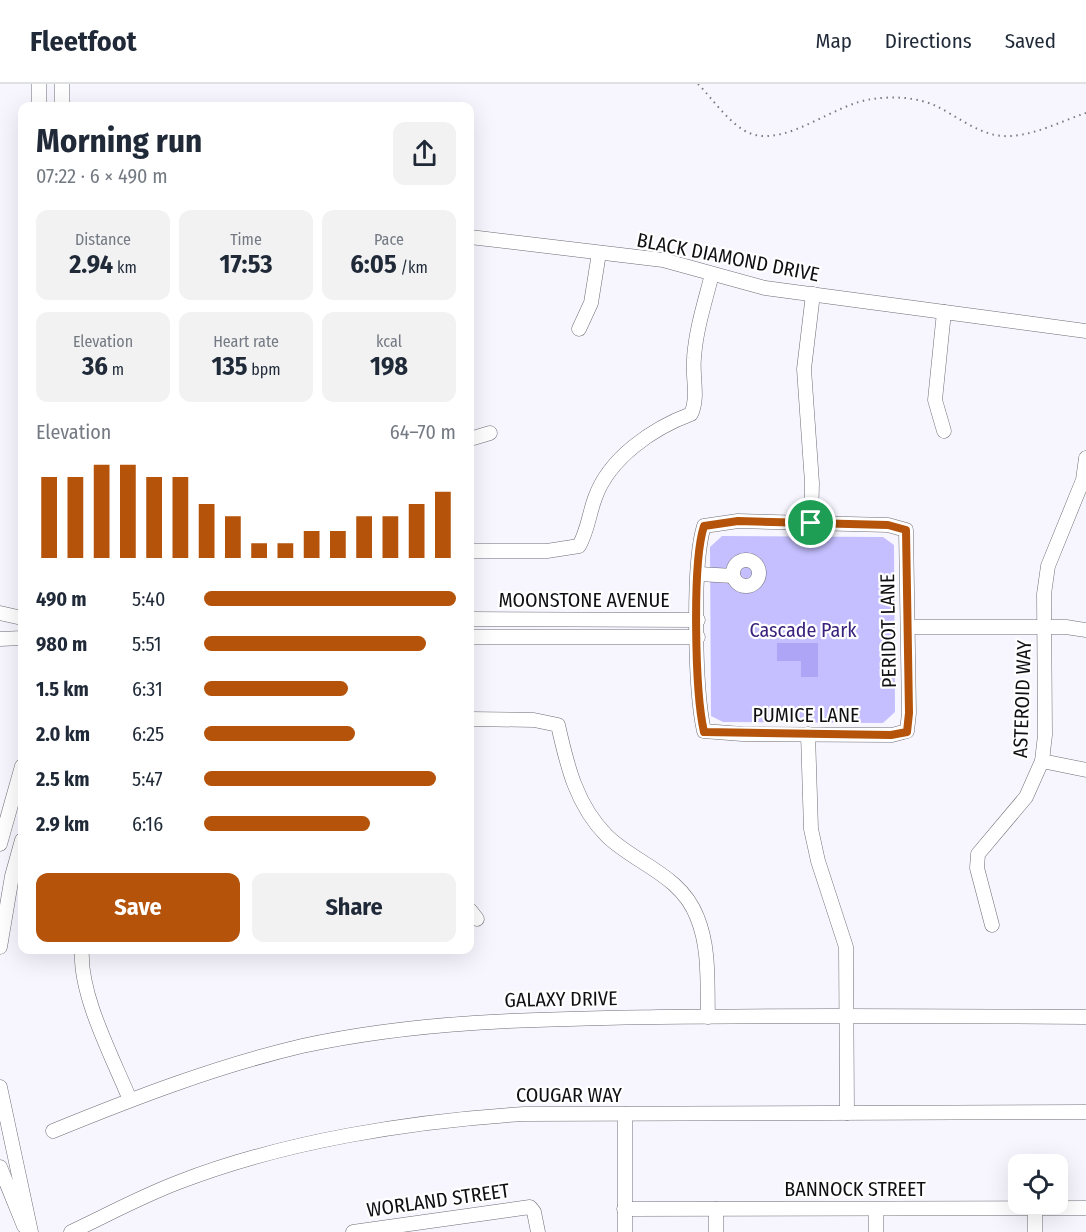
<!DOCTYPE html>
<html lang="en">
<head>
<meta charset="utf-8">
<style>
	:root { --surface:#fff; --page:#f2f2f3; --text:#1f2937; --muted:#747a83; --line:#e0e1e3; --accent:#b45309 }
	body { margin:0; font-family:"Fira Sans Condensed",sans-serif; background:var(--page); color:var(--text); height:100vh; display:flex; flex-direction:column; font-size:22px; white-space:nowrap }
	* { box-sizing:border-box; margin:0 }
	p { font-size:20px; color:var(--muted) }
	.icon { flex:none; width:33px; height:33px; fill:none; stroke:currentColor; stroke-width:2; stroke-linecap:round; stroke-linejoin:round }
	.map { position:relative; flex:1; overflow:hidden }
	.details { position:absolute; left:18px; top:18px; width:456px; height:852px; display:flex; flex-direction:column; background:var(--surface); border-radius:12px; box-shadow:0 6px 24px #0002 }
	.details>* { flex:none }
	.buttons { position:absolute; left:1008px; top:1070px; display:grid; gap:12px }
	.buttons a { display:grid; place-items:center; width:60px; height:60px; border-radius:12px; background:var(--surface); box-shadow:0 6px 24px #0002; font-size:30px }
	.pin { position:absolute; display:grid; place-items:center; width:51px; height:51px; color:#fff; margin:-26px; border:3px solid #fff; border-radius:50%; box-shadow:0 2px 6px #0007 }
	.round { display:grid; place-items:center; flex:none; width:63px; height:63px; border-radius:12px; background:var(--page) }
	.headline { display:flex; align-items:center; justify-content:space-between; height:102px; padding:0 18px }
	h1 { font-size:33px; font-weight:700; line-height:45px }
	.figures { display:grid; grid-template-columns:repeat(3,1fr); gap:9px; height:102px; padding:6px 18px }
	.figures div { display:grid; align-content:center; border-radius:12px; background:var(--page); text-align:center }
	.figures b { font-size:26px; font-weight:700 }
	.figures small { font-size:16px; font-weight:400 }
	.figures p { font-size:16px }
	.chart { height:168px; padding:12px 18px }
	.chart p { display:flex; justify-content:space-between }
	.chart svg { width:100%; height:108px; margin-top:6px; stroke:var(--accent); stroke-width:6 }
	.cta { display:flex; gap:12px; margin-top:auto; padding:12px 18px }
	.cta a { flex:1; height:69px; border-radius:12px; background:var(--accent); color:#fff; font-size:24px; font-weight:700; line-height:69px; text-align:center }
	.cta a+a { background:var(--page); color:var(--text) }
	ul { padding:0 18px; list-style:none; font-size:20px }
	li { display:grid; grid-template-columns:96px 72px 1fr; align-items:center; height:45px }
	li i { height:15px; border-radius:8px; background:var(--accent) }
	header { display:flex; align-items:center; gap:36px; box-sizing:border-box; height:84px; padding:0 30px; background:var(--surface); border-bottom:2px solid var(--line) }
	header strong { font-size:28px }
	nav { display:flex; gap:33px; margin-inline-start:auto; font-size:21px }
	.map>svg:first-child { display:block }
</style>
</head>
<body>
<header>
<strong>Fleetfoot</strong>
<nav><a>Map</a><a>Directions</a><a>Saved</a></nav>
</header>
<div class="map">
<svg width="1086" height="1148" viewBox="0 0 1086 1148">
	<rect width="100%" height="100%" fill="#f7f6fe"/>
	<polygon fill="#c5bfff" points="722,452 883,453 894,461 895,628 883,639 723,638 711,632 710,463"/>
	<polygon fill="#afa5f6" points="777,559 818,559 818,593 801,593 801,577 777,577"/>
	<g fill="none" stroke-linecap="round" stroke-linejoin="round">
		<defs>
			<g id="minor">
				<polyline points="39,22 39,0"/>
				<polyline points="62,22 62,0"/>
				<polyline points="470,153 663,176 765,204 1086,247"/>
				<polyline points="944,228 935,316 944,347"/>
				<polyline points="579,245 591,219 599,169"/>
				<polyline points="470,355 490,349"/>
				<path d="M738 437 888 441 906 446 909 629 907 647 892 651 742 650 704 647C695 607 692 480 704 442Z"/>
				<polyline points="811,439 812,399 804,285 813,210"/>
				<path d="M470 467H547L579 462C588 446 589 430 595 414 609 374 653 344 691 330 699 313 692 293 694 274 696 245 705 218 712 190"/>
				<circle cx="746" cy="489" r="13"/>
				<polyline points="699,490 733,492"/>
				<polyline points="0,529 22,534"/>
				<polyline points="470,535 698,536"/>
				<polyline points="908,543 1066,543 1086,546"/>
				<polyline points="470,553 698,553"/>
				<polyline points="0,555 22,554"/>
				<path d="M470 635 534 636 558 641C567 681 576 721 607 752 636 780 681 791 697 833 710 864 707 900 708 933"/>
				<polyline points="808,650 811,745 818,777 846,863 847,1029"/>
				<polyline points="1042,677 1086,686"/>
				<polyline points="0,760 22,682"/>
				<polyline points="470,826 477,835"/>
				<polyline points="992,841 977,784 978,770 1026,713 1042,677 1045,651 1044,510 1048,482 1083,396 1086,374"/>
				<polyline points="0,863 12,792 22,756"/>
				<path d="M82 866C79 911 113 974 130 1016"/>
				<polyline points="0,1003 31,1148"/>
				<polyline points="625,1030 625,1148"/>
				<path d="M53 1047C134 1014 217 982 302 962 421 936 539 935 659 933 801 931 944 932 1086 933"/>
				<polyline points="0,1083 24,1142"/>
				<polyline points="1035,1124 1035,1148"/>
				<polyline points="624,1125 1086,1124"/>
				<polyline points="716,1125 716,1148"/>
				<polyline points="876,1125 876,1148"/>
				<path d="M71 1148C107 1131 142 1112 179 1098 285 1057 411 1037 524 1030L1086 1028"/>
				<polyline points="353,1148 530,1123 534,1128 538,1148"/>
			</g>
		</defs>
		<use href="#minor" stroke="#6d6d75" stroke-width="15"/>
		<path stroke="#79797e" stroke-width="2" stroke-dasharray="1.5 4.5" stroke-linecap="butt" d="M698 0C713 15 731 43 752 50 788 62 835 19 873 15 893 12 917 13 936 22 957 32 978 50 1002 52 1030 54 1061 37 1086 29"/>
		<use href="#minor" stroke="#fff" stroke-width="14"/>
	</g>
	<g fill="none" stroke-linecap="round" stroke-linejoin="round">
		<defs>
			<path id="route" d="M738 437 888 441 906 446 909 629 907 648 891 651 704 648C695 608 692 479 704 442Z"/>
		</defs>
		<use href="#route" stroke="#fff" stroke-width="12"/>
		<use href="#route" stroke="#b45309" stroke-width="8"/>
	</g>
	<g text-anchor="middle" stroke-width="4.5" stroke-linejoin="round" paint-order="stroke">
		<g font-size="20" fill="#101013" stroke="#fff">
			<text transform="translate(728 173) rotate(11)" y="7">BLACK DIAMOND DRIVE</text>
			<text x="584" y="523">MOONSTONE AVENUE</text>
			<text transform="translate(888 547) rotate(-91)" y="7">PERIDOT LANE</text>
			<text transform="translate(1022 615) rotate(-88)" y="7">ASTEROID WAY</text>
			<text x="806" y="638">PUMICE LANE</text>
			<text transform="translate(561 915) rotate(-1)" y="7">GALAXY DRIVE</text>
			<text x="569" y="1018">COUGAR WAY</text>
			<text x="855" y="1112">BANNOCK STREET</text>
			<text transform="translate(438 1116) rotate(-8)" y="7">WORLAND STREET</text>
		</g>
		<g font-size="20" fill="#3a227d" stroke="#fff">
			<text x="803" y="553">Cascade Park</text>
		</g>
	</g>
</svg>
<div class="buttons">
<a><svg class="icon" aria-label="locate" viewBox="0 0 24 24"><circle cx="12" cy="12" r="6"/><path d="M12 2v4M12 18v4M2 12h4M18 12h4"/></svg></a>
</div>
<div class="pin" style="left:811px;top:439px;background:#1e9e55"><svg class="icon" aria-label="arrive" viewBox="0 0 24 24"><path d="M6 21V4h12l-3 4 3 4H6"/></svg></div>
<section class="details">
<div class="headline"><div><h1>Morning run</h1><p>07:22 · 6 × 490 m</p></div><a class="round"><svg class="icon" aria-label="share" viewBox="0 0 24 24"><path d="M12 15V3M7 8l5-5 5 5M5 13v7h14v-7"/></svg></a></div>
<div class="figures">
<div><p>Distance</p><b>2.94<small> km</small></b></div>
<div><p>Time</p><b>17:53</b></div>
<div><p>Pace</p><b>6:05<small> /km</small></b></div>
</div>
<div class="figures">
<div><p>Elevation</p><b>36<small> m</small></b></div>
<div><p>Heart rate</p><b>135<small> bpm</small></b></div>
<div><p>kcal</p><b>198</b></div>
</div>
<div class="chart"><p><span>Elevation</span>64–70 m</p>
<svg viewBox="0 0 160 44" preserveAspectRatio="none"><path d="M5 44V11M15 44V11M25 44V6M35 44V6M45 44V11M55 44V11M65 44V22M75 44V27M85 44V38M95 44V38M105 44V33M115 44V33M125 44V27M135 44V27M145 44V22M155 44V17"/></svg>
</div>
<ul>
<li><b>490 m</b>5:40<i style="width:100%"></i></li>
<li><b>980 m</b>5:51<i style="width:88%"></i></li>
<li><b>1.5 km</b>6:31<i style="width:57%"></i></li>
<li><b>2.0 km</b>6:25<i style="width:60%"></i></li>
<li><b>2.5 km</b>5:47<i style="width:92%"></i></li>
<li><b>2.9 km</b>6:16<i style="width:66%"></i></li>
</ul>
<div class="cta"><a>Save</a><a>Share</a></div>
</section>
</div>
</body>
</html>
